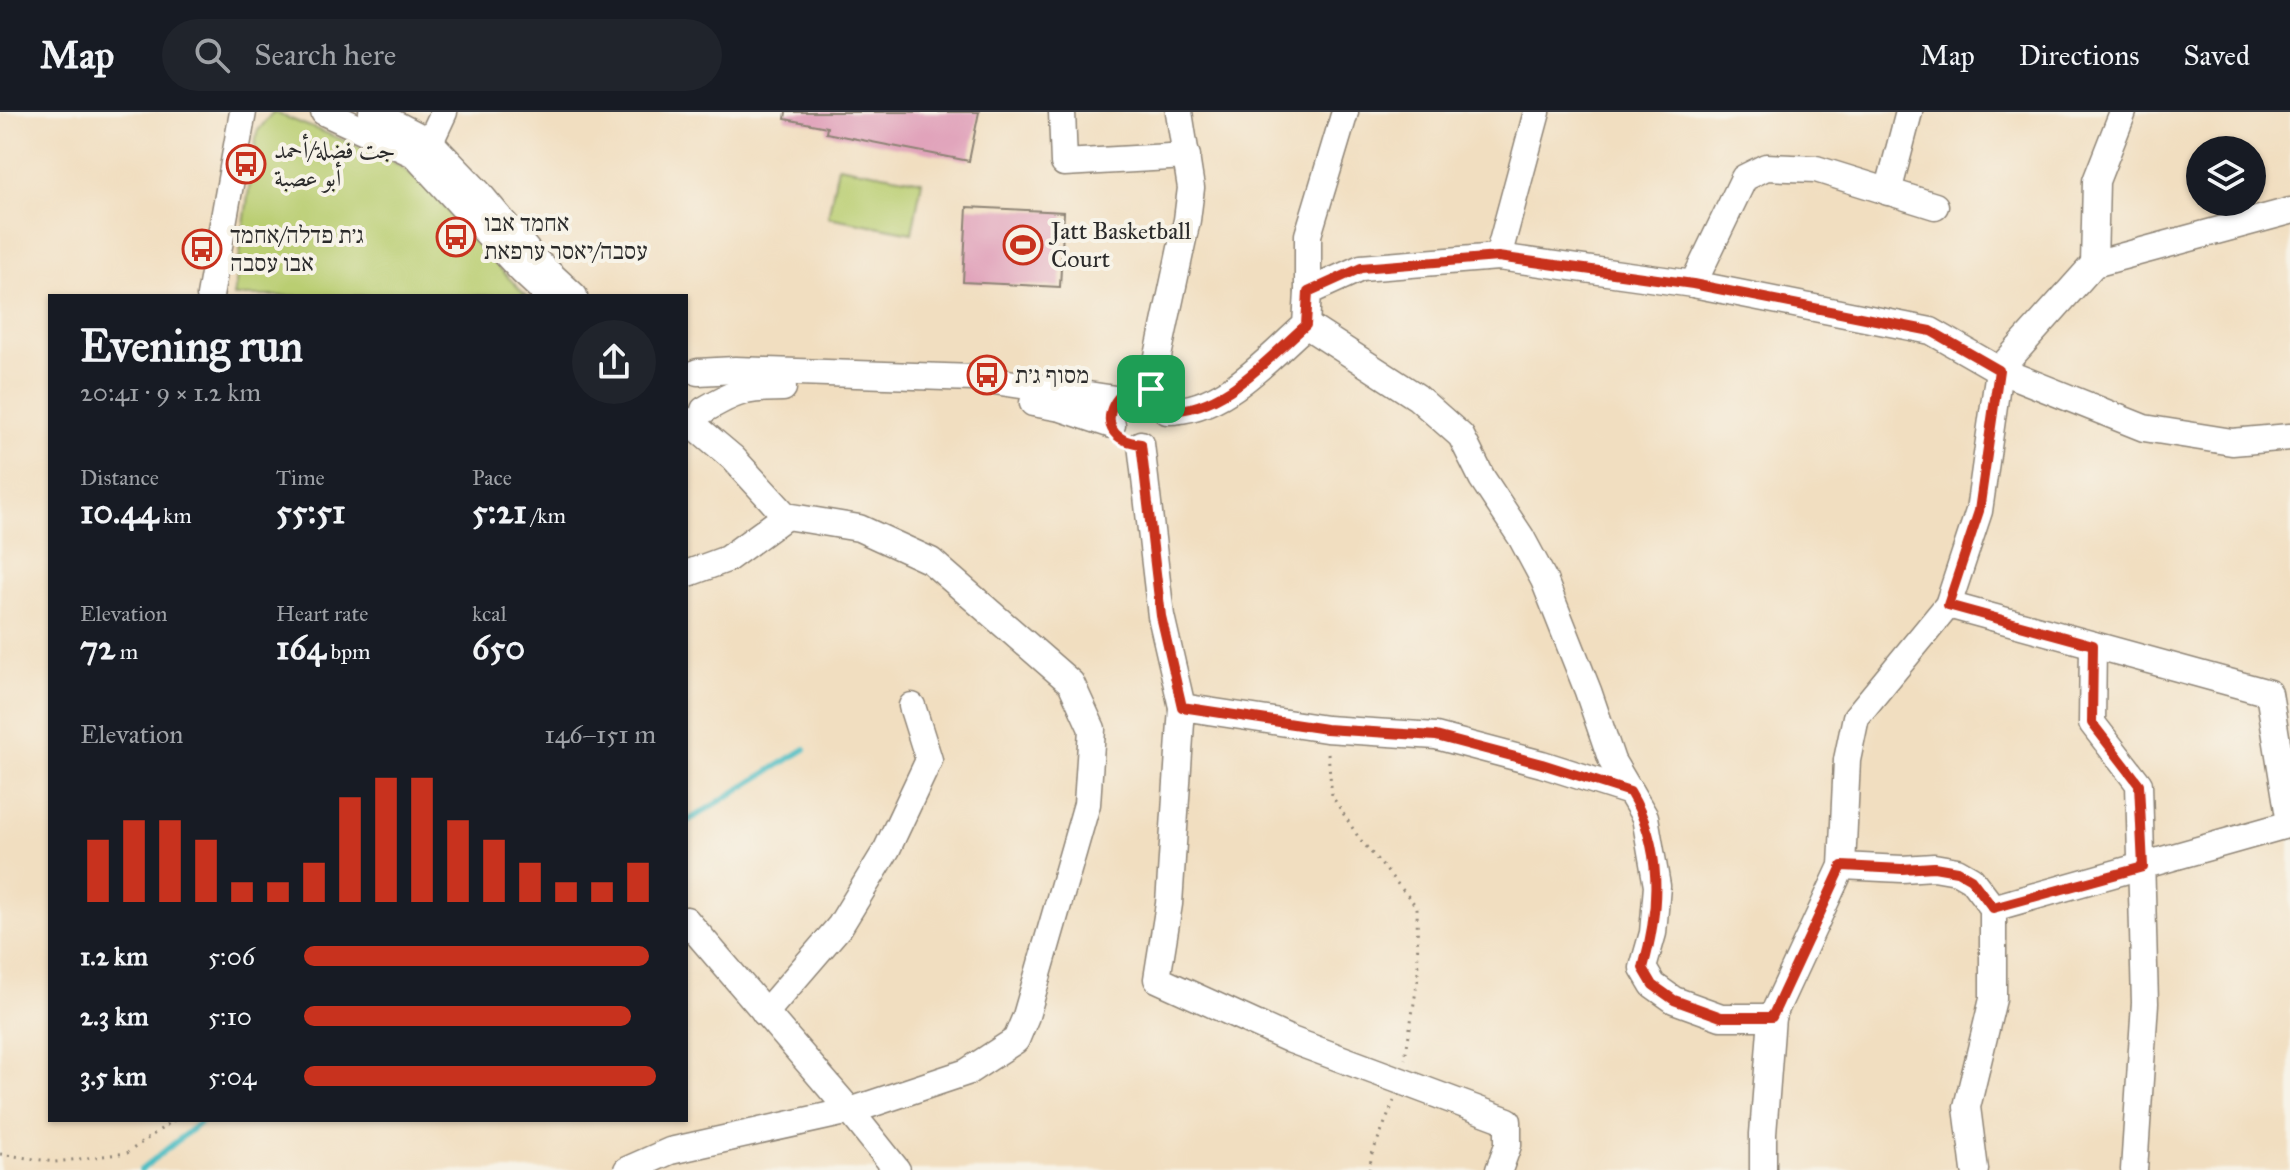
<!DOCTYPE html>
<html lang="en">
<head>
<meta charset="utf-8">
<style>
	:root { --surface:#171b24; --page:#20242c; --text:#f1f3f6; --muted:#9ea1a6; --line:#363941; --accent:#c8321e }
	body { margin:0; font-family:"IM FELL Great Primer",Amiri,"Frank Ruhl Libre",serif; background:var(--page); color:var(--text); height:100vh; display:flex; flex-direction:column; font-size:30px; white-space:nowrap }
	* { box-sizing:border-box; margin:0 }
	p { font-size:26px; color:var(--muted) }
	.icon { flex:none; width:44px; height:44px; fill:none; stroke:currentColor; stroke-width:2; stroke-linecap:round; stroke-linejoin:round }
	.map { position:relative; flex:1; overflow:hidden }
	.sheet { position:absolute; left:48px; top:182px; width:640px; height:828px; display:flex; flex-direction:column; background:var(--surface); border-radius:0px; box-shadow:0 2px 6px #0004 }
	.sheet>* { flex:none }
	.tools { position:absolute; left:2186px; top:24px; display:grid; gap:16px }
	.tools a { display:grid; place-items:center; width:80px; height:80px; border-radius:50%; background:var(--surface); box-shadow:0 2px 6px #0004; font-size:40px }
	.pin { position:absolute; display:grid; place-items:center; width:68px; height:68px; color:#fff; margin:-34px; border-radius:16px; box-shadow:0 4px 12px #0006 }
	.round { display:grid; place-items:center; flex:none; width:84px; height:84px; border-radius:42px; background:var(--page) }
	.head { display:flex; align-items:center; justify-content:space-between; height:136px; padding:0 32px }
	h1 { font-size:44px; font-weight:800; line-height:60px }
	.figures { display:grid; grid-template-columns:repeat(3,1fr); gap:12px; height:136px; padding:8px 32px }
	.figures div { display:grid; align-content:center }
	.figures b { font-size:34px; font-weight:800 }
	.figures small { font-size:22px; font-weight:400 }
	.figures p { font-size:22px }
	.chart { height:224px; padding:16px 32px }
	.chart p { display:flex; justify-content:space-between }
	.chart svg { width:100%; height:144px; margin-top:8px; stroke:var(--accent); stroke-width:6 }
	ul { padding:0 32px; list-style:none; font-size:26px }
	li { display:grid; grid-template-columns:128px 96px 1fr; align-items:center; height:60px }
	li i { height:20px; border-radius:10px; background:var(--accent) }
	header { display:flex; align-items:center; gap:48px; box-sizing:border-box; height:112px; padding:0 40px; background:var(--surface); border-bottom:2px solid var(--line) }
	header strong { font-size:38px }
	nav { display:flex; gap:44px; margin-inline-start:auto; font-size:28px }
	.search { width:560px; height:72px; background:var(--page); display:flex; align-items:center; gap:20px; box-sizing:border-box; padding:0 28px; border-radius:44px; color:var(--muted); font-size:30px }
	.map>svg:first-child { display:block }
</style>
</head>
<body>
<header>
<strong>Map</strong>
<div class="search"><svg class="icon" aria-label="search" viewBox="0 0 24 24"><circle cx="10" cy="10" r="6"/><path d="M15 15l6 6"/></svg>Search here</div>
<nav><a>Map</a><a>Directions</a><a>Saved</a></nav>
</header>
<div class="map">
<svg width="2290" height="1058" viewBox="0 0 2290 1058">
	<rect width="100%" height="100%" fill="#f7f3e8"/>
	<filter id="ink" filterUnits="userSpaceOnUse"><feTurbulence type="fractalNoise" baseFrequency=".0125" numOctaves="2"/><feDisplacementMap in="SourceGraphic" scale="16" xChannelSelector="R" yChannelSelector="G"/><feConvolveMatrix kernelMatrix="1 2 1 2 8 2 1 2 1" color-interpolation-filters="sRGB"/></filter>
	<filter id="wash" filterUnits="userSpaceOnUse"><feTurbulence type="fractalNoise" baseFrequency=".006" numOctaves="4" result="noise"/><feDisplacementMap in="SourceGraphic" scale="32" xChannelSelector="R" yChannelSelector="G"/><feGaussianBlur stdDeviation="1.8" result="paint"/><feColorMatrix in="noise" values="0 0 0 0 0 0 0 0 0 0 0 0 0 0 0 0 0 1.4 0 .05"/><feComposite in="paint" operator="in"/></filter>
	<g filter="url(#wash)">
		<rect width="100%" height="100%" fill="#f1dec0"/>
		<g fill="#bace72" stroke="#727c4e" stroke-width="2">
			<polygon points="273,0 388,46 425,72 471,126 526,184 234,184 257,20"/>
			<polygon points="838,54 922,69 912,121 828,105"/>
		</g>
		<g fill="none" stroke-linecap="round" stroke-linejoin="round">
			<g stroke="#4ebdc3" stroke-width="6">
				<polyline points="686,710 805,637"/>
				<polyline points="141,1058 203,1008"/>
			</g>
		</g>
		<g id="blocks">
			<g fill="#e0a0b9">
				<polygon points="786,0 979,0 969,49 826,21 827,15 785,7"/>
				<polygon points="967,95 1064,100 1060,175 963,170"/>
			</g>
		</g>
	</g>
	<g filter="url(#ink)">
		<use href="#blocks" fill-opacity="0" stroke="#8e8476" stroke-width="2"/>
		<g fill="none" stroke-linecap="round" stroke-linejoin="round">
			<defs>
				<g id="minor">
					<polyline points="324,0 414,42 522,159 549,184"/>
					<polyline points="372,0 430,30 478,80 535,148 574,184"/>
					<polyline points="1062,0 1064,51 1187,44"/>
					<polyline points="430,30 444,0"/>
					<polyline points="1888,80 1909,0"/>
					<polyline points="1498,145 1537,0"/>
					<polyline points="2094,152 2096,69 2123,0"/>
					<polyline points="1693,172 1744,66 1766,55 1816,57 1935,94"/>
					<polyline points="1308,180 1308,123 1345,0"/>
					<polyline points="210,184 243,0"/>
					<polyline points="1306,213 1417,285 1461,324 1482,366 1521,425 1544,468 1588,579 1612,649 1645,705 1657,774 1653,821 1643,856 1653,873 1674,888 1721,905 1772,905"/>
					<polyline points="698,260 735,258 974,266 1115,287"/>
					<polyline points="1151,277 1187,108 1191,76 1179,0"/>
					<polyline points="1033,291 1061,296 1112,313"/>
					<path d="M704 298C736 279 746 276 783 276"/>
					<path d="M1167 299C1224 299 1266 248 1306 213L1308 180 1361 156 1498 145 1693 172 1931 219 1999 258 2144 316 2232 330 2290 325"/>
					<polyline points="1141,332 1161,504 1182,595 1169,792 1157,867 1291,928 1508,1009 1508,1033 1499,1058"/>
					<polyline points="686,462 727,447 786,404"/>
					<polyline points="1948,493 2269,581 2290,711"/>
					<polyline points="2093,533 2092,611 2139,672 2145,891 2134,1058"/>
					<polyline points="1182,595 1326,617 1436,624 1542,652 1630,680"/>
					<polyline points="1842,754 1902,757 1934,755 1957,759 1971,767 1993,796 1993,887 1967,995 1975,1058"/>
					<polyline points="1993,796 2290,712"/>
					<polyline points="686,808 850,999 897,1058"/>
					<polyline points="765,901 840,814 887,737 929,648 912,594"/>
					<polyline points="627,1058 670,1039 850,999 967,960 1016,928 1026,904 1087,692 1092,617 1071,571 931,449 859,416 786,404 733,346 689,309"/>
					<polyline points="1763,1058 1763,1022 1772,905 1842,754 1847,648 1856,605 1948,493 1979,399 1999,258 2094,152 2290,99"/>
				</g>
			</defs>
			<use href="#minor" stroke="#8e8476" stroke-width="29"/>
			<g stroke="#8e8476" stroke-width="3" stroke-dasharray="2 6" stroke-linecap="butt">
				<polyline points="1328,641 1332,684 1359,726 1417,795 1418,866 1405,947"/>
				<polyline points="0,1042 55,1050 127,1041 174,1008"/>
				<polyline points="1369,1058 1372,1042 1394,989"/>
			</g>
			<use href="#minor" stroke="#fff" stroke-width="26"/>
		</g>
	</g>
	<g fill="none" stroke-linecap="round" stroke-linejoin="round" filter="url(#ink)">
		<defs>
			<path id="route" d="M1498 145 1693 172 1931 219 1999 258 1979 399 1948 493 2093 533 2092 611 2139 672 2143 755 1993 796 1971 767 1957 759 1934 755 1902 757 1842 754 1772 905H1721L1674 888 1653 873 1643 856C1660 796 1663 735 1630 680L1542 652 1436 624 1326 617 1182 595 1161 504 1141 332C1067 324 1145 229 1167 299 1224 299 1266 248 1306 213L1308 180 1361 156Z"/>
		</defs>
		<use href="#route" stroke="#fff" stroke-width="16"/>
		<use href="#route" stroke="#c8321e" stroke-width="10"/>
	</g>
	<defs>
		<symbol id="bus-ring" viewBox="-11 -11 22 22"><circle r="9.5" fill="#f7f3e8" stroke="#c8321e" stroke-width="1.5"/><path d="M-5-6H5V4H4V6H2V4H-2V6H-4V4H-5ZM-3.5-4V0h7V-4ZM-3.5 1.2v1.5H-2V1.2ZM2 1.2v1.5H3.5V1.2Z" fill="#c8321e"/></symbol>
		<symbol id="stadium-ring" viewBox="-11 -11 22 22"><circle r="9.5" fill="#f7f3e8" stroke="#c8321e" stroke-width="1.5"/><path d="M0-5a6.5 5 0 1 0 0 10a6.5 5 0 1 0 0-10ZM-3.5-1.8h7v3.6h-7Z" fill="#c8321e"/></symbol>
	</defs>
	<g fill-rule="evenodd">
		<use href="#bus-ring" x="224" y="30" width="44" height="44"/>
		<use href="#bus-ring" x="434" y="103" width="44" height="44"/>
		<use href="#stadium-ring" x="1001" y="111" width="44" height="44"/>
		<use href="#bus-ring" x="180" y="115" width="44" height="44"/>
		<use href="#bus-ring" x="965" y="241" width="44" height="44"/>
	</g>
	<g text-anchor="middle" stroke-width="8" stroke-linejoin="round" paint-order="stroke">
		<g font-size="24" fill="#2b2b2b" stroke="#f7f3e8" text-anchor="start">
			<text x="274" y="46">جت فضلة/أحمد<tspan x="274" dy="28">أبو عصبة</tspan></text>
			<text x="484" y="119">אחמד אבו<tspan x="484" dy="28">עסבה/יאסר ערפאת</tspan></text>
			<text x="1051" y="127">Jatt Basketball<tspan x="1051" dy="28">Court</tspan></text>
			<text x="230" y="131">ג׳ת פדלה/אחמד<tspan x="230" dy="28">אבו עסבה</tspan></text>
			<text x="1015" y="271">מסוף ג׳ת</text>
		</g>
	</g>
</svg>
<div class="tools">
<a><svg class="icon" aria-label="layers" viewBox="0 0 24 24"><path d="M12 4l9 5-9 5-9-5zM3 14l9 5 9-5"/></svg></a>
</div>
<div class="pin" style="left:1151px;top:277px;background:#1e9e55"><svg class="icon" aria-label="arrive" viewBox="0 0 24 24"><path d="M6 21V4h12l-3 4 3 4H6"/></svg></div>
<section class="sheet">
<div class="head"><div><h1>Evening run</h1><p>20:41 · 9 × 1.2 km</p></div><a class="round"><svg class="icon" aria-label="share" viewBox="0 0 24 24"><path d="M12 15V3M7 8l5-5 5 5M5 13v7h14v-7"/></svg></a></div>
<div class="figures">
<div><p>Distance</p><b>10.44<small> km</small></b></div>
<div><p>Time</p><b>55:51</b></div>
<div><p>Pace</p><b>5:21<small> /km</small></b></div>
</div>
<div class="figures">
<div><p>Elevation</p><b>72<small> m</small></b></div>
<div><p>Heart rate</p><b>164<small> bpm</small></b></div>
<div><p>kcal</p><b>650</b></div>
</div>
<div class="chart"><p><span>Elevation</span>146–151 m</p>
<svg viewBox="0 0 160 44" preserveAspectRatio="none"><path d="M5 44V25M15 44V19M25 44V19M35 44V25M45 44V38M55 44V38M65 44V32M75 44V12M85 44V6M95 44V6M105 44V19M115 44V25M125 44V32M135 44V38M145 44V38M155 44V32"/></svg>
</div>
<ul>
<li><b>1.2 km</b>5:06<i style="width:98%"></i></li>
<li><b>2.3 km</b>5:10<i style="width:93%"></i></li>
<li><b>3.5 km</b>5:04<i style="width:100%"></i></li>
</ul>
</section>
</div>
</body>
</html>
